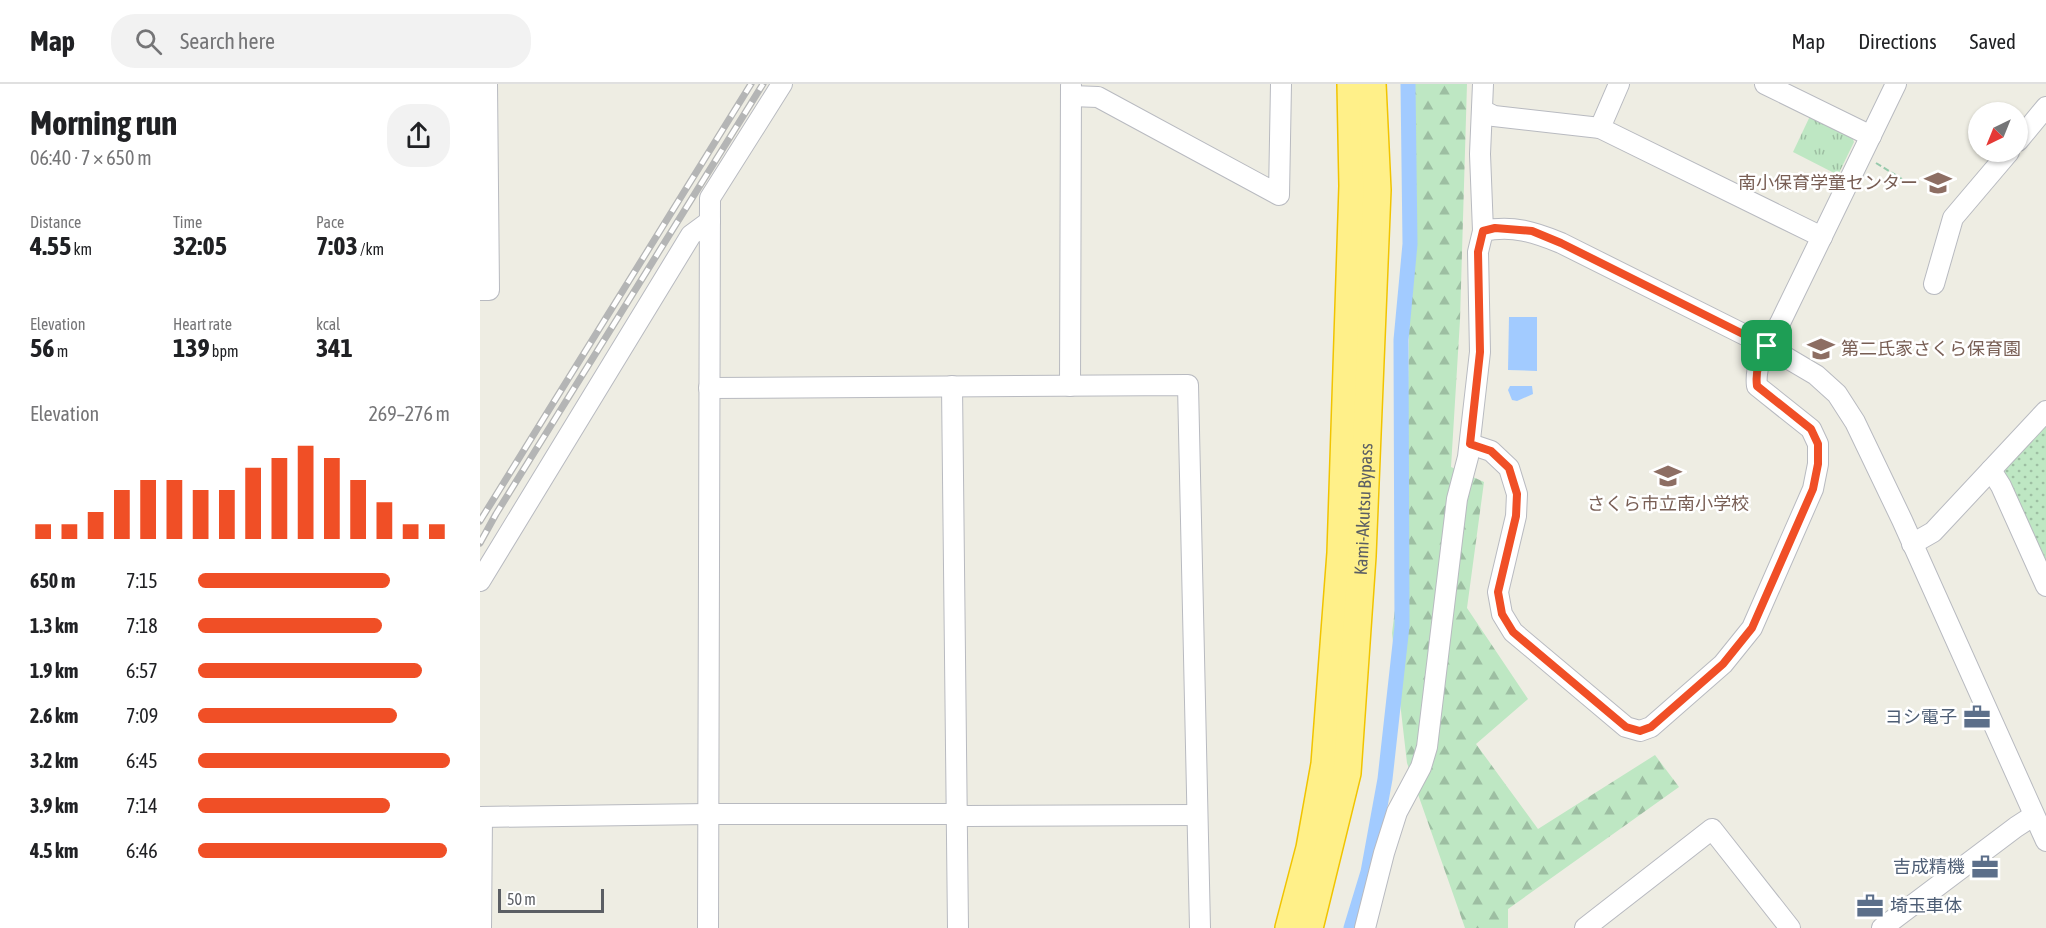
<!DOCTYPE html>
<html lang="en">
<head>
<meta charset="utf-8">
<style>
	:root { --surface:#fff; --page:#f2f2f2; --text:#202124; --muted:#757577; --line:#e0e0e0; --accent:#f04f26 }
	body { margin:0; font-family:"Asap Condensed","Noto Sans JP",sans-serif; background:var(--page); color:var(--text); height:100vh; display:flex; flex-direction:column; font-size:22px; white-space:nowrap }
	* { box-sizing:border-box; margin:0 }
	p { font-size:20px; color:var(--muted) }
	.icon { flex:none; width:33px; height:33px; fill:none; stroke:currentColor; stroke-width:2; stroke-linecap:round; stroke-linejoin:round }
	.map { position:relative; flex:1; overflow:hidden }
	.side { display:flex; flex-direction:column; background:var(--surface); width:480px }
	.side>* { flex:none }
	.needle { width:39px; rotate:223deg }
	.buttons { position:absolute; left:1488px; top:18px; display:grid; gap:12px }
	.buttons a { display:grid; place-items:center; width:60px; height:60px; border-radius:50%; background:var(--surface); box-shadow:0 2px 4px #0004; font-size:30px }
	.scale { position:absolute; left:18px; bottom:15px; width:106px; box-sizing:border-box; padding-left:6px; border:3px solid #5b5e64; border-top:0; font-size:16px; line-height:21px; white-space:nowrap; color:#5b5e64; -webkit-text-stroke:4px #fff; paint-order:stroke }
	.pin { position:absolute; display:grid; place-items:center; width:51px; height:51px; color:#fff; margin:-26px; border-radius:12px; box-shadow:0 3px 9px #0006 }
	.round { display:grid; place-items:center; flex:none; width:63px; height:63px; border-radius:24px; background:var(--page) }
	.summary { display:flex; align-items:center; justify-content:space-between; height:102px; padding:0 30px }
	h1 { font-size:33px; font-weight:700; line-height:45px }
	.metrics { display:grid; grid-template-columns:repeat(3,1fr); gap:9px; height:102px; padding:6px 30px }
	.metrics div { display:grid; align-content:center }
	.metrics b { font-size:26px; font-weight:700 }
	.metrics small { font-size:16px; font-weight:400 }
	.metrics p { font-size:16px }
	.chart { height:168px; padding:12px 30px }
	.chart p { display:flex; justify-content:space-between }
	.chart svg { width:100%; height:108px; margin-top:6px; stroke:var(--accent); stroke-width:6 }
	ul { padding:0 30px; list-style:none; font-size:20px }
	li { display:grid; grid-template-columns:96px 72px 1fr; align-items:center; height:45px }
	li i { height:15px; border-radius:8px; background:var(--accent) }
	header { display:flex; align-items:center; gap:36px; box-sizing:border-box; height:84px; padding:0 30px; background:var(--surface); border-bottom:2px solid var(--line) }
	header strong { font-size:28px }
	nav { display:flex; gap:33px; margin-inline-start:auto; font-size:21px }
	.search { width:420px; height:54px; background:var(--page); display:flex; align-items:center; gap:15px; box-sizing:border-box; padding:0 21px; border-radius:24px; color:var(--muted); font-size:22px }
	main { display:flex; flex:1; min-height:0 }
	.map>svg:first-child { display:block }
</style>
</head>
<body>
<header>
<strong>Map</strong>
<div class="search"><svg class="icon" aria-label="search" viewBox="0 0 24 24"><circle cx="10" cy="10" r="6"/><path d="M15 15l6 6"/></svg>Search here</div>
<nav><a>Map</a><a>Directions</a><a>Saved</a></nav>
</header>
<main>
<section class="side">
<div class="summary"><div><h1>Morning run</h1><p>06:40 · 7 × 650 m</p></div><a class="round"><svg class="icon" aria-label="share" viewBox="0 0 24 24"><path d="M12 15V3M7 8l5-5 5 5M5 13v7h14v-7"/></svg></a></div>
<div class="metrics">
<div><p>Distance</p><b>4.55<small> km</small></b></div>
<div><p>Time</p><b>32:05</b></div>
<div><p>Pace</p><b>7:03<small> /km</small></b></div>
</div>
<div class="metrics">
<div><p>Elevation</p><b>56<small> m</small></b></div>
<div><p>Heart rate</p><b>139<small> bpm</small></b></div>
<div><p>kcal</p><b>341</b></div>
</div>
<div class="chart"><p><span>Elevation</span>269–276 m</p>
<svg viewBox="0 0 160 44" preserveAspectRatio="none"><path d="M5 44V38M15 44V38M25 44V33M35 44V24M45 44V20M55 44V20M65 44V24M75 44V24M85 44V15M95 44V11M105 44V6M115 44V11M125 44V20M135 44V29M145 44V38M155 44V38"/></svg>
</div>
<ul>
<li><b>650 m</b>7:15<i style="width:76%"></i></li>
<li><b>1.3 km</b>7:18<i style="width:73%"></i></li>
<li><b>1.9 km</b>6:57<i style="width:89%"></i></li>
<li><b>2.6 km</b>7:09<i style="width:79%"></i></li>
<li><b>3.2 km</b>6:45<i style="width:100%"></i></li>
<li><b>3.9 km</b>7:14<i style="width:76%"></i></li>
<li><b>4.5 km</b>6:46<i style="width:99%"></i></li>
</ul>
</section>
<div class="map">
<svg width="1566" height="844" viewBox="0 0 1566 844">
	<defs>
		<pattern id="grass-tufts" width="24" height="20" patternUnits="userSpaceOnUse" patternTransform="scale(1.5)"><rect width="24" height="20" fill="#bee7c3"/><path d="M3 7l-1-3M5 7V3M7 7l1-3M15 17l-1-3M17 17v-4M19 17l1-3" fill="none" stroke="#9dbea2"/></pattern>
		<pattern id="forest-firs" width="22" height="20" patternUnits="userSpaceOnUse" patternTransform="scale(1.5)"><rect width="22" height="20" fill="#bee7c3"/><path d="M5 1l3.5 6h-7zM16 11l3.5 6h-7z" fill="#9dbea2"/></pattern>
		<pattern id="park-dots" width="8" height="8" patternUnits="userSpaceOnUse" patternTransform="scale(1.5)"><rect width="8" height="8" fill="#bee7c3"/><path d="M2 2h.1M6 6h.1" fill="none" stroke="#9dbea2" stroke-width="1.8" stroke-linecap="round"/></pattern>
	</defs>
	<rect width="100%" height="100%" fill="#eeede3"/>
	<polygon fill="url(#grass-tufts)" points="1331,30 1370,48 1374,58 1358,91 1313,68"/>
	<polygon fill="url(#forest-firs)" points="933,0 987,0 980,236 971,383 1004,398 987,524 1048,615 996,660 1058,745 1175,671 1199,703 1028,825 1028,844 985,844 927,679 912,549 926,439"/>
	<polygon fill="url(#park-dots)" points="1566,338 1566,475 1559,474 1522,387"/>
	<g fill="#a2cbff">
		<polygon points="1029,233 1057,233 1057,287 1028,286"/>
		<polygon points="1030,302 1052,302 1053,310 1037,317 1032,316 1028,306"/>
	</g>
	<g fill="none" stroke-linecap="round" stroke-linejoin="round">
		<polyline stroke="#a2cbff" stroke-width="15" points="871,844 888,788 905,695 922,542 921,256 930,160 928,0"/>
		<defs>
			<g id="minor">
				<polyline points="1003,0 1000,70 1003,147"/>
				<polyline points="1285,0 1391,52"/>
				<polyline points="591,12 618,13 799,111 801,0"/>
				<polyline points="1002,26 1014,32 1120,44 1342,153"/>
				<polyline points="1120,44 1139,0"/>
				<polyline points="1538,57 1566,23"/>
				<polyline points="1454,200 1473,134 1529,68"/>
				<polyline points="0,206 9,206 7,0"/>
				<polyline points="472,302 478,844"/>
				<polyline points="590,302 591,2"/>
				<polyline points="229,304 708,301 720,844"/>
				<path d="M990 360 1011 367 1029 384 1037 410 1036 432 1018 508 1022 530 1033 548 1146 643 1160 647 1171 643 1243 580 1272 544 1333 405 1338 380V360L1331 345 1277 302C1274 278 1289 259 1300 239L1416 0"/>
				<polyline points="1511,386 1521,402 1566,502"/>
				<polyline points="1432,460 1453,448 1566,327"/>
				<polyline points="0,497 211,151 230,137"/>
				<polyline points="0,733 228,730 477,730 487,732 717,731"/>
				<polyline points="1,844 2,733"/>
				<polyline points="228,844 230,114 302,0"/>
				<path d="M885 844 904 769 917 728 941 683 947 663 977 415 988 373 1000 268 998 168 1003 147C1033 141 1054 148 1081 159L1287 262 1336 291 1357 310 1375 338 1422 436 1566 757"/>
				<polyline points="1105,844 1232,745 1310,844"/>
				<polyline points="1402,844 1536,743 1553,732"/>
			</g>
			<g id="highway">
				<polyline points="809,844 830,764 845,680 861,469 873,102 871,0"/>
				<path id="s1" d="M829 844 867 689 882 472 897 106 892 0"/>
			</g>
		</defs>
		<use href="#minor" stroke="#b8bac0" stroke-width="22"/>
		<use href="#highway" stroke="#f1c400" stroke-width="30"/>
		<polyline stroke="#96c9ab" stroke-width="2" stroke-dasharray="6 3" stroke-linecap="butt" points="1396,79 1422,95"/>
		<use href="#minor" stroke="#fff" stroke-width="20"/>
		<use href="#highway" stroke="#fff089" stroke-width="27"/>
		<defs>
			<g id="rail">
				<polyline points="0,437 271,0"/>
				<polyline points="0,459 16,430 283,0"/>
			</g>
		</defs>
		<use href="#rail" stroke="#b4b5b5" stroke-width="7"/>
		<use href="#rail" stroke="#fff" stroke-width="4.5" stroke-dasharray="14" stroke-linecap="butt"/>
	</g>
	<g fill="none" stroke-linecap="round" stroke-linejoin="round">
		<defs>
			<path id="route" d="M1015 144 1052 147 1081 159 1287 262C1280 275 1275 286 1277 302L1331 345 1338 360V380L1333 405 1272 544 1243 580 1171 643 1160 647 1146 643 1033 548 1022 530 1018 508 1036 432 1037 410 1029 384 1011 367 990 360 1000 268 998 168 1003 147Z"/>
		</defs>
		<use href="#route" stroke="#fff" stroke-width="12"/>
		<use href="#route" stroke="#f04f26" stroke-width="8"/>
	</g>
	<defs>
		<symbol id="school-bare" viewBox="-9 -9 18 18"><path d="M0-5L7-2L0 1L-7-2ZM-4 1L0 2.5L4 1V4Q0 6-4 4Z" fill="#8d6e63" stroke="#fff" stroke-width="2.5" paint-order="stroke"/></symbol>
		<symbol id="office-bare" viewBox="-9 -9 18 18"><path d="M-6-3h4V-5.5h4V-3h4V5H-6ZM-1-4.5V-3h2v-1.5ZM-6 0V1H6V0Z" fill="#5c6f8a" stroke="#fff" stroke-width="2.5" paint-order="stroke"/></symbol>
	</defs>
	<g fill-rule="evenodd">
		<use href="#school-bare" x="1439" y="80" width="38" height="38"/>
		<use href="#school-bare" x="1322" y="246" width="38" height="38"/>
		<use href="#school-bare" x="1169" y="373" width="38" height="38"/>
		<use href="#office-bare" x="1478" y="614" width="38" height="38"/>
		<use href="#office-bare" x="1486" y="764" width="38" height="38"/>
		<use href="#office-bare" x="1371" y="803" width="38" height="38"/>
	</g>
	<g text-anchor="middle" stroke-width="5" stroke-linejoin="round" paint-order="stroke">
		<g font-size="18" fill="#785e54" stroke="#fff" text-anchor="end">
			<text x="1438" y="105">南小保育学童センター</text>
			<text x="1361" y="271" text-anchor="start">第二氏家さくら保育園</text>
			<text x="1188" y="426" text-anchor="middle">さくら市立南小学校</text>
		</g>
		<g font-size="18" fill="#5b5e64" stroke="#fff">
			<text dy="6" stroke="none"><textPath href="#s1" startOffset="424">Kami-Akutsu Bypass</textPath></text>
		</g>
		<g font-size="18" fill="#4e5e75" stroke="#fff" text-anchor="end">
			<text x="1477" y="639">ヨシ電子</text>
			<text x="1485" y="789">吉成精機</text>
			<text x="1410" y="828" text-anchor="start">埼玉車体</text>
		</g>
	</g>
</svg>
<div class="buttons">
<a><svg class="needle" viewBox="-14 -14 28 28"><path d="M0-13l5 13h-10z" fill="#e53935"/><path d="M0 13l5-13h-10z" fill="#757577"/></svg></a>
</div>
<div class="scale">50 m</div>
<div class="pin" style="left:1287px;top:262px;background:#1e9e55"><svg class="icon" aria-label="arrive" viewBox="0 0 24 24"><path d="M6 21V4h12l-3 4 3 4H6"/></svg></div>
</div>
</main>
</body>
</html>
